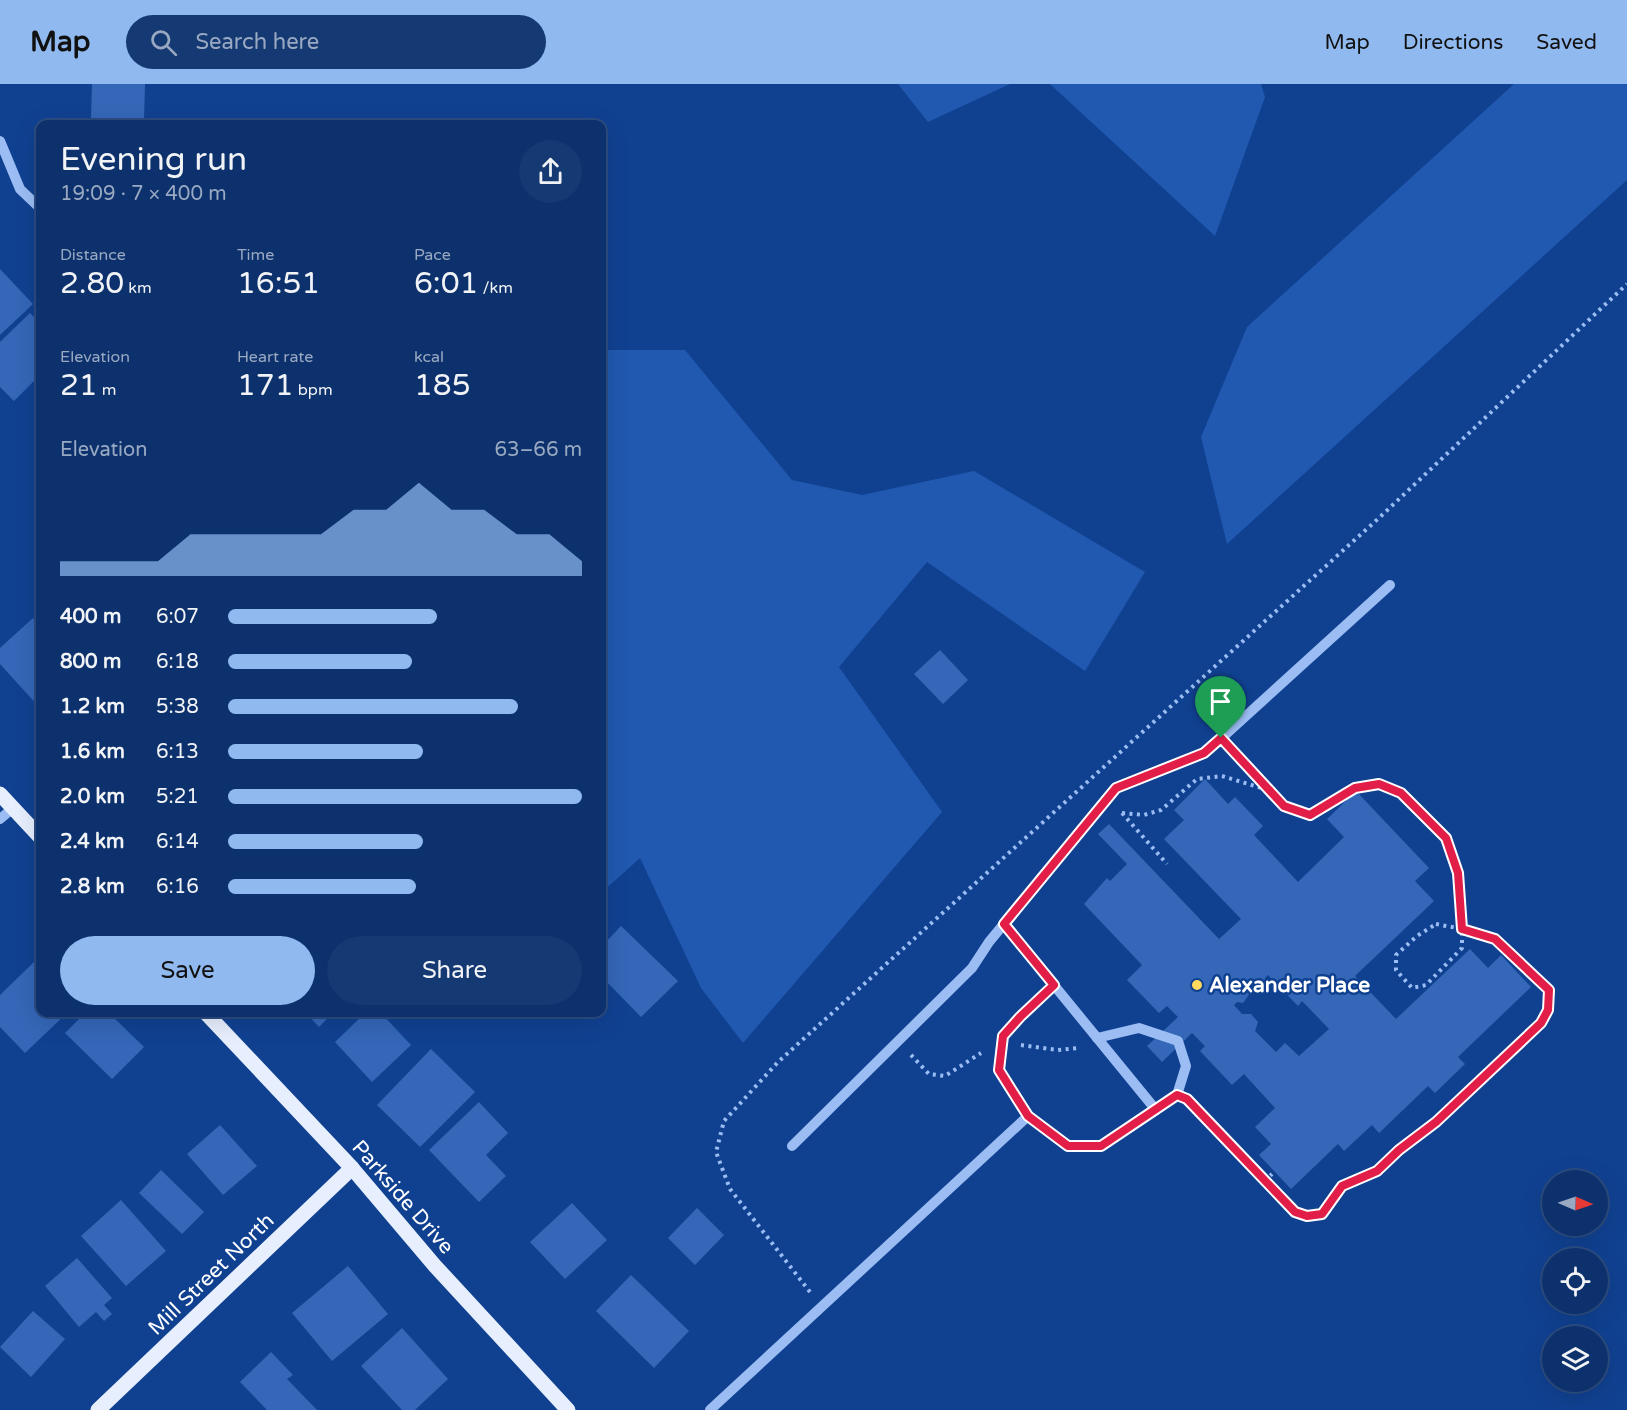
<!DOCTYPE html>
<html lang="en">
<head>
<meta charset="utf-8">
<style>
	:root { --surface:#0c316d; --page:#153972; --text:#f1f3f6; --muted:#9aa9c2; --line:#2c4c80; --accent:#90b9f0 }
	body { margin:0; font-family:"Varela Round",sans-serif; background:var(--page); color:var(--text); height:100vh; display:flex; flex-direction:column; font-size:22px; white-space:nowrap }
	* { box-sizing:border-box; margin:0 }
	p { font-size:20px; color:var(--muted) }
	.icon { flex:none; width:33px; height:33px; fill:none; stroke:currentColor; stroke-width:2; stroke-linecap:round; stroke-linejoin:round }
	.map { position:relative; flex:1; overflow:hidden }
	.sheet { position:absolute; left:36px; top:36px; width:570px; height:897px; display:flex; flex-direction:column; background:var(--surface); border-radius:12px; box-shadow:0 6px 24px #0002,0 0 0 2px var(--line) }
	.sheet>* { flex:none }
	.needle { width:39px; rotate:92deg }
	.tools { position:absolute; left:1542px; top:1086px; display:grid; gap:12px }
	.tools a { display:grid; place-items:center; width:66px; height:66px; border-radius:50%; background:var(--surface); box-shadow:0 6px 24px #0002,0 0 0 2px var(--line); font-size:30px }
	.pin { position:absolute; display:grid; place-items:center; width:51px; height:51px; color:#fff; margin:-62px -26px; border-radius:50% 50% 50% 0; rotate:-45deg; box-shadow:0 0 6px #0007 }
	.pin .icon { rotate:45deg }
	.round { display:grid; place-items:center; flex:none; width:63px; height:63px; border-radius:32px; background:var(--page) }
	.head { display:flex; align-items:center; justify-content:space-between; height:102px; padding:0 24px }
	h1 { font-size:33px; font-weight:600; line-height:45px }
	.stats { display:grid; grid-template-columns:repeat(3,1fr); gap:9px; height:102px; padding:6px 24px }
	.stats div { display:grid; align-content:center }
	.stats b { font-size:30px; font-weight:600 }
	.stats small { font-size:16px; font-weight:400 }
	.stats p { font-size:16px }
	.chart { height:168px; padding:12px 24px }
	.chart p { display:flex; justify-content:space-between }
	.chart svg { width:100%; height:108px; margin-top:6px; fill:var(--accent); opacity:.7 }
	.action { display:flex; gap:12px; margin-top:auto; padding:12px 24px }
	.action a { flex:1; height:69px; border-radius:36px; background:var(--accent); color:#111; font-size:24px; font-weight:600; line-height:69px; text-align:center }
	.action a+a { background:var(--page); color:var(--text) }
	ul { padding:0 24px; list-style:none; font-size:20px }
	li { display:grid; grid-template-columns:96px 72px 1fr; align-items:center; height:45px }
	li i { height:15px; border-radius:8px; background:var(--accent) }
	header { display:flex; align-items:center; gap:36px; box-sizing:border-box; height:84px; padding:0 30px; background:var(--accent); color:#111 }
	header strong { font-size:28px }
	nav { display:flex; gap:33px; margin-inline-start:auto; font-size:21px }
	.search { width:420px; height:54px; background:var(--page); display:flex; align-items:center; gap:15px; box-sizing:border-box; padding:0 21px; border-radius:33px; color:var(--muted); font-size:22px }
	.map>svg:first-child { display:block }
</style>
</head>
<body>
<header>
<strong>Map</strong>
<div class="search"><svg class="icon" aria-label="search" viewBox="0 0 24 24"><circle cx="10" cy="10" r="6"/><path d="M15 15l6 6"/></svg>Search here</div>
<nav><a>Map</a><a>Directions</a><a>Saved</a></nav>
</header>
<div class="map">
<svg width="1627" height="1326" viewBox="0 0 1627 1326">
	<rect width="100%" height="100%" fill="#104191"/>
	<g fill="#2159b0">
		<polygon points="898,0 1010,0 928,38"/>
		<polygon points="1050,0 1261,0 1265,13 1215,152"/>
		<polygon points="1514,0 1627,0 1627,96 1227,460 1201,353 1247,243"/>
		<polygon points="602,266 685,266 792,396 862,411 974,387 1145,488 1085,587 927,478 839,583 942,728 743,959 701,904 640,774 602,808"/>
	</g>
	<g fill="#3467b8" fill-rule="evenodd">
		<polygon points="92,0 145,0 144,36 91,34"/>
		<polygon points="0,185 33,220 0,251"/>
		<polygon points="30,229 40,239 40,291 14,317 0,303 0,258"/>
		<polygon points="33,534 40,543 40,624 0,580 0,564"/>
		<polygon points="940,566 968,596 943,620 914,590"/>
		<path d="M1205 695 1228 720 1235 713 1263 742 1254 751 1298 798 1344 753 1327 735 1356 707 1429 784 1415 797 1434 817 1355 892 1396 935 1470 865 1488 884 1501 871 1531 903 1458 973 1465 980 1435 1009 1428 1002 1379 1049 1372 1041 1344 1067 1338 1060 1291 1105 1259 1071 1271 1060 1255 1043 1275 1024 1244 990 1232 1001 1200 967 1205 962 1192 949 1162 978 1147 962 1178 933 1167 922 1159 929 1127 896 1142 881 1084 820 1107 794 1110 797 1127 780 1098 750 1109 740 1219 855 1241 835 1164 755 1184 736 1174 726ZM1268 891 1298 922 1302 917 1329 945 1299 972 1285 959 1276 968 1255 947 1258 938 1251 930H1242L1234 921 1237 918 1243 919 1255 902 1265 899V894Z"/>
		<polygon points="621,842 678,897 641,933 602,893 602,862"/>
		<polygon points="34,878 40,885 40,928 68,928 25,969 0,943 0,911"/>
		<polygon points="86,928 108,928 144,963 112,995 65,949"/>
		<polygon points="305,928 334,928 319,943"/>
		<polygon points="366,928 380,928 411,961 372,998 335,958"/>
		<polygon points="431,965 475,1008 420,1063 377,1021"/>
		<polygon points="479,1018 508,1049 486,1071 506,1092 479,1118 429,1066"/>
		<polygon points="220,1041 257,1082 223,1111 187,1070"/>
		<polygon points="161,1086 204,1128 182,1150 139,1109"/>
		<polygon points="121,1116 166,1167 126,1202 81,1152"/>
		<polygon points="572,1119 607,1156 565,1195 530,1158"/>
		<polygon points="697,1124 724,1151 695,1181 668,1154"/>
		<polygon points="77,1174 112,1214 104,1221 112,1230 104,1237 96,1228 79,1243 45,1202"/>
		<polygon points="348,1182 388,1230 332,1277 292,1229"/>
		<polygon points="631,1191 689,1247 654,1284 596,1227"/>
		<polygon points="33,1227 65,1255 31,1293 0,1263"/>
		<polygon points="402,1244 448,1295 415,1326 402,1326 361,1282"/>
		<polygon points="271,1268 293,1291 287,1295 317,1326 267,1326 240,1298"/>
	</g>
	<g fill="none" stroke-linecap="round" stroke-linejoin="round">
		<g stroke="#9bbdf3" stroke-width="4" stroke-dasharray="3 4.5" stroke-linecap="butt">
			<polyline points="1122,729 1144,731 1161,726 1197,695 1222,692 1268,706"/>
			<polyline points="1122,729 1167,780"/>
			<polygon points="1436,840 1462,845 1462,864 1426,901 1412,904 1396,886 1396,871 1417,852"/>
			<polyline points="1021,961 1058,966 1079,964"/>
			<polyline points="911,971 929,990 945,992 981,969"/>
			<polyline points="1192,1020 1295,1128 1307,1132 1322,1130 1342,1102 1377,1087 1399,1066 1436,1038 1541,939 1548,926 1549,906 1495,855 1462,845 1458,789 1446,754 1401,709 1379,700 1355,704 1310,731 1284,722 1234,668"/>
			<polyline points="1265,1097 1272,1090"/>
			<polyline points="810,1208 730,1105 716,1068 724,1037 778,978 1380,433 1627,200"/>
		</g>
		<g stroke="#9bbdf3" stroke-width="10">
			<polyline points="0,57 20,105 40,124"/>
			<polyline points="0,735 13,724"/>
			<polyline points="1004,840 1156,1026 1101,1062 1068,1062 1028,1032 999,986 1003,952 1020,933 1054,901"/>
			<polyline points="1097,954 1139,944 1178,957 1186,982 1177,1011 1156,1026"/>
			<polyline points="792,1062 972,884 989,858 1116,704 1205,669 1390,501"/>
			<polyline points="710,1326 1028,1032"/>
		</g>
		<g stroke="#e7efff" stroke-width="15">
			<polyline points="0,710 40,753"/>
			<polyline points="205,928 352,1084 435,1182 568,1326"/>
			<polyline points="98,1326 352,1084"/>
		</g>
	</g>
	<g fill="none" stroke-linecap="round" stroke-linejoin="round">
		<defs>
			<polygon id="route" points="1221,654 1284,722 1310,731 1355,704 1379,700 1401,709 1446,754 1458,789 1462,845 1495,855 1549,906 1548,926 1541,939 1436,1038 1399,1066 1377,1087 1342,1102 1322,1130 1307,1132 1295,1128 1187,1015 1177,1011 1101,1062 1068,1062 1028,1032 999,986 1003,952 1020,933 1054,901 1004,840 1116,704 1204,669"/>
		</defs>
		<use href="#route" stroke="#fff" stroke-width="12"/>
		<use href="#route" stroke="#e11d48" stroke-width="8"/>
	</g>
	<circle fill="#ffda5d" stroke="#104191" stroke-width="2" cx="1197" cy="901" r="6"/>
	<g text-anchor="middle" stroke-width="5" stroke-linejoin="round" paint-order="stroke">
		<g font-size="21" font-weight="bold" fill="#fff" stroke="#104191" text-anchor="start">
			<text x="1209" y="908">Alexander Place</text>
		</g>
		<g font-size="21" fill="#fff" stroke="#104191">
			<text transform="translate(403 1113) rotate(49)" y="7">Parkside Drive</text>
			<text transform="translate(211 1190) rotate(-44)" y="7">Mill Street North</text>
		</g>
	</g>
</svg>
<div class="tools">
<a><svg class="needle" viewBox="-14 -14 28 28"><path d="M0-13l5 13h-10z" fill="#e53935"/><path d="M0 13l5-13h-10z" fill="#9aa9c2"/></svg></a>
<a><svg class="icon" aria-label="locate" viewBox="0 0 24 24"><circle cx="12" cy="12" r="6"/><path d="M12 2v4M12 18v4M2 12h4M18 12h4"/></svg></a>
<a><svg class="icon" aria-label="layers" viewBox="0 0 24 24"><path d="M12 4l9 5-9 5-9-5zM3 14l9 5 9-5"/></svg></a>
</div>
<div class="pin" style="left:1221px;top:654px;background:#1e9e55"><svg class="icon" aria-label="arrive" viewBox="0 0 24 24"><path d="M6 21V4h12l-3 4 3 4H6"/></svg></div>
<section class="sheet">
<div class="head"><div><h1>Evening run</h1><p>19:09 · 7 × 400 m</p></div><a class="round"><svg class="icon" aria-label="share" viewBox="0 0 24 24"><path d="M12 15V3M7 8l5-5 5 5M5 13v7h14v-7"/></svg></a></div>
<div class="stats">
<div><p>Distance</p><b>2.80<small> km</small></b></div>
<div><p>Time</p><b>16:51</b></div>
<div><p>Pace</p><b>6:01<small> /km</small></b></div>
</div>
<div class="stats">
<div><p>Elevation</p><b>21<small> m</small></b></div>
<div><p>Heart rate</p><b>171<small> bpm</small></b></div>
<div><p>kcal</p><b>185</b></div>
</div>
<div class="chart"><p><span>Elevation</span>63–66 m</p>
<svg viewBox="0 0 160 44" preserveAspectRatio="none"><path d="M0 44V38L10 38L20 38L30 38L40 27L50 27L60 27L70 27L80 27L90 17L100 17L110 6L120 17L130 17L140 27L150 27L160 38V44z"/></svg>
</div>
<ul>
<li><b>400 m</b>6:07<i style="width:59%"></i></li>
<li><b>800 m</b>6:18<i style="width:52%"></i></li>
<li><b>1.2 km</b>5:38<i style="width:82%"></i></li>
<li><b>1.6 km</b>6:13<i style="width:55%"></i></li>
<li><b>2.0 km</b>5:21<i style="width:100%"></i></li>
<li><b>2.4 km</b>6:14<i style="width:55%"></i></li>
<li><b>2.8 km</b>6:16<i style="width:53%"></i></li>
</ul>
<div class="action"><a>Save</a><a>Share</a></div>
</section>
</div>
</body>
</html>
